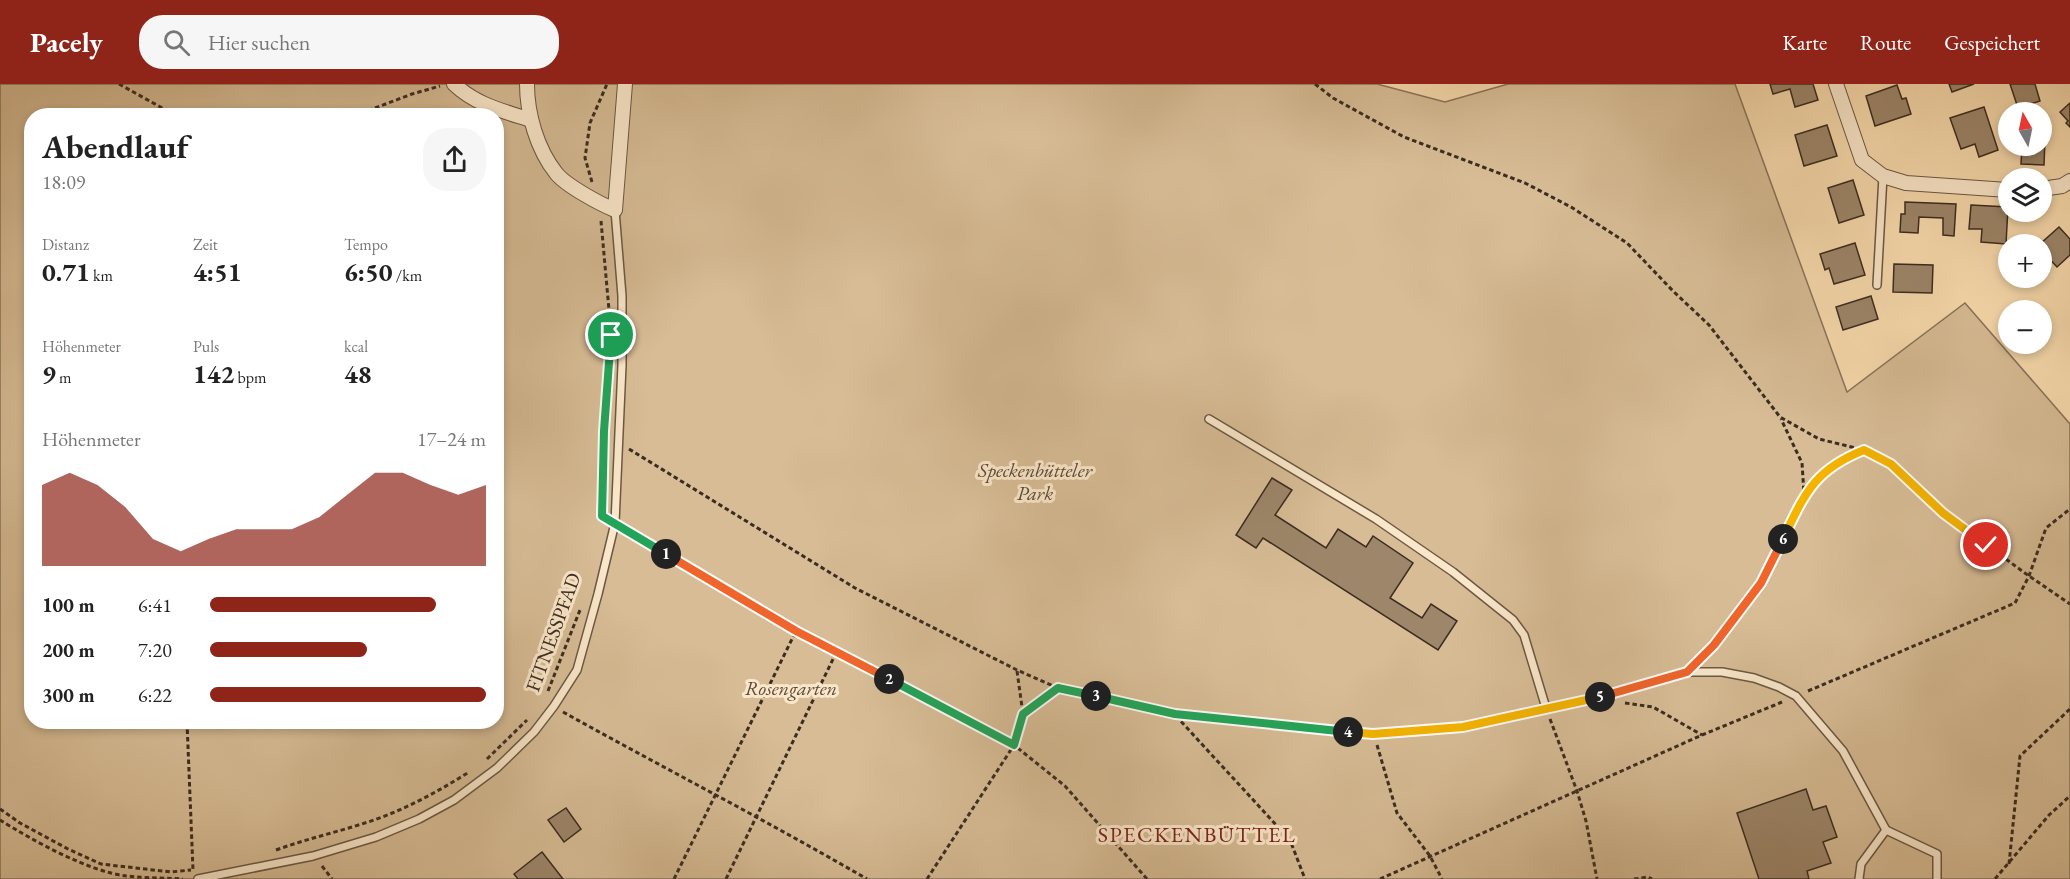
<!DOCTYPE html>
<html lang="de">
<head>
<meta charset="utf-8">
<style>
	:root { --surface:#fff; --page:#f6f6f6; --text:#222; --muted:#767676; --accent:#8f2418 }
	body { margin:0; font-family:"EB Garamond",serif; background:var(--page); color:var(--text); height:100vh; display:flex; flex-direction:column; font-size:22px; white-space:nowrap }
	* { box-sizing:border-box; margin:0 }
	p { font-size:20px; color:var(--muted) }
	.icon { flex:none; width:33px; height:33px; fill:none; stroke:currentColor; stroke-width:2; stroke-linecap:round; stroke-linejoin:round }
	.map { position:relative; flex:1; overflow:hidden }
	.side { position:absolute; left:24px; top:24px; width:480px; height:621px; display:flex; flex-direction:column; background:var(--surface); border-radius:24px; box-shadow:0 3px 9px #0003 }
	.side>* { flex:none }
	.needle { width:39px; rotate:351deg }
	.fabs { position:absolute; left:1998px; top:18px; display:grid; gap:12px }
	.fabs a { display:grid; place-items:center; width:54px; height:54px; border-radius:50%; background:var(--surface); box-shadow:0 3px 9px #0003; font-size:30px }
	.pin { position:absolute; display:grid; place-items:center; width:51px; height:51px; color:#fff; margin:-26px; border:3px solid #fff; border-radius:50%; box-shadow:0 2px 6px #0007 }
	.km { position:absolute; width:30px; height:30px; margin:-15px; border-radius:50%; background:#222; color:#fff; font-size:16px; line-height:30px; text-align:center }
	.round { display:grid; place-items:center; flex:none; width:63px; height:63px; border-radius:24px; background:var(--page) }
	.head { display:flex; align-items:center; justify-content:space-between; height:102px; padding:0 18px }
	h1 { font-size:33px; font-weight:700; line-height:45px }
	.stats { display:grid; grid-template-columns:repeat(3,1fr); gap:9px; height:102px; padding:6px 18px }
	.stats div { display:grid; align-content:center }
	.stats b { font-size:26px; font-weight:700 }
	.stats small { font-size:16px; font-weight:400 }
	.stats p { font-size:16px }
	.chart { height:168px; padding:12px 18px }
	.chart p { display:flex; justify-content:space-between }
	.chart svg { width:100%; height:108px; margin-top:6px; fill:var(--accent); opacity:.7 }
	ul { padding:0 18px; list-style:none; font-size:20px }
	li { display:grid; grid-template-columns:96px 72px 1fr; align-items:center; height:45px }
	li i { height:15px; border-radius:8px; background:var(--accent) }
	header { display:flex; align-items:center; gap:36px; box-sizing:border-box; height:84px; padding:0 30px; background:var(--accent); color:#fff }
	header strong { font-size:28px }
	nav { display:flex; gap:33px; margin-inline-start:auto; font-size:21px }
	.search { width:420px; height:54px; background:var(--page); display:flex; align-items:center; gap:15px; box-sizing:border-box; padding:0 21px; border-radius:24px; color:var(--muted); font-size:22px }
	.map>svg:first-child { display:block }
</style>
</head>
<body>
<header>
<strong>Pacely</strong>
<div class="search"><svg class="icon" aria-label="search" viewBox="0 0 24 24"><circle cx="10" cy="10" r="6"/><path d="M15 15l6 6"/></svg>Hier suchen</div>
<nav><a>Karte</a><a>Route</a><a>Gespeichert</a></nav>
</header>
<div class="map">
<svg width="2070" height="795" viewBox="0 0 2070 795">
	<rect width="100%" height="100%" fill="#f7daad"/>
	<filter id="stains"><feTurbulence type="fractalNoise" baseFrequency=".00333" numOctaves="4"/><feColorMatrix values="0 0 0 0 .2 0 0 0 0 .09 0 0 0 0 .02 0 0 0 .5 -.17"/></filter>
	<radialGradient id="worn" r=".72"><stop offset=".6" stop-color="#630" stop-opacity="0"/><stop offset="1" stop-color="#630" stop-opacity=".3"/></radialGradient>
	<path fill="#d7bc95" stroke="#89745b" stroke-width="1.5" fill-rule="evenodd" d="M0 0H1377L1445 18 1508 0H1735L1847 308 1965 219 2070 340V795H0ZM32 32H496V638H32Z"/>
	<g fill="#9d866a" stroke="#3b2c21" stroke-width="1.5">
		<polygon points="1770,0 1813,0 1818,16 1795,23 1790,5 1773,10"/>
		<polygon points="1949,0 1974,0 1952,8"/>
		<polygon points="2010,0 2035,0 2040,17 2018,24"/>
		<polygon points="1897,1 1902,15 1906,14 1911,30 1875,42 1866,12"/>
		<polygon points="2070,19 2070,43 2066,39 2068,37 2060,28"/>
		<polygon points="1984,23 1998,66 1979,73 1975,60 1961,65 1950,34"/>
		<polygon points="1827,41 1837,72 1804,82 1795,51"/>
		<polygon points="2042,55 2045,55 2044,81 2021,80 2022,62 2042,62"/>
		<polygon points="1853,96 1864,131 1839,139 1828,104"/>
		<polygon points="1905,118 1956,120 1954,152 1943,151 1943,134 1919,133 1918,149 1900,148 1901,130 1905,130"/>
		<polygon points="1971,121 2008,123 2006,160 1981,158 1982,145 1969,145"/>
		<polygon points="2059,143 2070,155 2070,171 2057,183 2042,167 2040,160"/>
		<polygon points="1855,159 1865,191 1834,200 1829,184 1825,186 1820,170"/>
		<polygon points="1894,180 1933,181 1932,209 1893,208"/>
		<polygon points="1871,212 1878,235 1843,246 1836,223"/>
		<polygon points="1272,394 1292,406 1275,431 1326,464 1338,445 1366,463 1373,452 1413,479 1390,514 1422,534 1431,520 1457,537 1438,566 1263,454 1256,464 1236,451"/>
		<polygon points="1806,705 1813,726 1826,722 1837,753 1823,758 1831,779 1807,787 1809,795 1759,795 1737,729"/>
		<polygon points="566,724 581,745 564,758 548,736"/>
		<polygon points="542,768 563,795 518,795 514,790"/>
	</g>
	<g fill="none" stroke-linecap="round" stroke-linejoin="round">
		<defs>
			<g id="lane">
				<polyline points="1877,201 1883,92"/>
				<polyline points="1209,335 1376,435 1453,488 1513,536 1524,551 1546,624"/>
				<polyline points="1373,650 1463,643 1596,614 1687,588 1722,588 1754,594 1779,603 1796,612 1843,667 1886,746 1937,770 1937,795"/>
				<polyline points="198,795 313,772 376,753 419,735 454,716 497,684 534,648 554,622 577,586 598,510 615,439 622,281 622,212 615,126"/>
				<polyline points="1859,795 1861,780 1886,746"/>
			</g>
			<g id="street">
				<path d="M454 0C476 21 503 27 531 36"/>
				<path d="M527 0C527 30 537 65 556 89 565 101 600 120 615 126L625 0"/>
				<polyline points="1836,0 1862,76 1883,92 1906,99 2008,106"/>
				<polyline points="2042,105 2062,102 2070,97"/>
			</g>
		</defs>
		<use href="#lane" stroke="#6a5844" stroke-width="10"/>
		<use href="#street" stroke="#6a5844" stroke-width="16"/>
		<g stroke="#3b2c21" stroke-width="3" stroke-dasharray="4.5 3" stroke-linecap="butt">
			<polyline points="119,0 164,25 171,32"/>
			<polyline points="1315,0 1333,14 1404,53 1525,99 1571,123 1627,159 1673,207 1709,241 1780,333 1819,355 1864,366 1891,380 1943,429 2029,492 2070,520"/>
			<polyline points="354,32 412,10 440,2"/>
			<polyline points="592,98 585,74 590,39 607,0"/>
			<polyline points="601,137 609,226"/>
			<polyline points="629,365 855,504 1017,586 1058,604 1175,630 1363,649"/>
			<polyline points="603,408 608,292"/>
			<path d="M1804 410C1822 389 1836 377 1862 367"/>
			<polyline points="625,445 796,547 1014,661 1065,702 1147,795"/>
			<polyline points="1698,576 1714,561 1761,499 1804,410 1802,379 1781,335"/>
			<polyline points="1017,587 1023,630"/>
			<polyline points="548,607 580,526"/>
			<polyline points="1808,607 2015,519 2029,492 2046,444 2070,425"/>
			<polyline points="1625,619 1653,623 1702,651"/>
			<path d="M563 628C664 684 767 737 867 795"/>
			<polyline points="1176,632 1290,756 1305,795"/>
			<polyline points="1550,635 1577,707 1586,737 1597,795"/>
			<polyline points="187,638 193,786"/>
			<polyline points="1377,661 1397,729 1430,772 1442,795"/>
			<polyline points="487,675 527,636"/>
			<polyline points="0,725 20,739 68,765 101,780 171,788 191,786"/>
			<path d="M0 736C32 756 89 788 127 792 145 794 164 794 183 795"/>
			<path d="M276 766C309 754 342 747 374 736 408 724 439 707 469 688"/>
			<polyline points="2009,780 2020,672 2070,625"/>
			<polyline points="322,782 332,795"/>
			<polyline points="674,795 796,547"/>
			<polyline points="726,795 837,567"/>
			<polyline points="927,795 1014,661 1023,630 1058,604"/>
			<polyline points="1380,795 1702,651 1782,618"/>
			<polyline points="1634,795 1648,793 1652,795"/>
			<polyline points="1995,795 2049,731 2070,712"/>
		</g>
		<use href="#lane" stroke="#fae7ca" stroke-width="7"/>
		<use href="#street" stroke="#fae7ca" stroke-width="14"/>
	</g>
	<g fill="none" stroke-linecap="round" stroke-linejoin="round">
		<defs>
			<polyline id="split-1" points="611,251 604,347 602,432 666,470"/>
			<polyline id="split-2" points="666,470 796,547 889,595"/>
			<polyline id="split-3" points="889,595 1014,661 1023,630 1058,604 1096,612"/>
			<polyline id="split-4" points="1096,612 1175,630 1348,648"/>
			<polyline id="split-5" points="1348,648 1373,650 1463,643 1600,613"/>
			<polyline id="split-6" points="1600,613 1687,588 1714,561 1761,499 1783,455"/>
			<path id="split-7" d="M1783 455C1805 409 1814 386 1864 366L1891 380 1943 429 1986 461"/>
		</defs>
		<use href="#split-1" stroke="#fff" stroke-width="12"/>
		<use href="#split-2" stroke="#fff" stroke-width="12"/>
		<use href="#split-3" stroke="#fff" stroke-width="12"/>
		<use href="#split-4" stroke="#fff" stroke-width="12"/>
		<use href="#split-5" stroke="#fff" stroke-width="12"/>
		<use href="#split-6" stroke="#fff" stroke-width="12"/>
		<use href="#split-7" stroke="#fff" stroke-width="12"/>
		<use href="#split-1" stroke="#22a559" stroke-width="8"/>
		<use href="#split-2" stroke="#f0652b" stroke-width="8"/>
		<use href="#split-3" stroke="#22a559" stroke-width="8"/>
		<use href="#split-4" stroke="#22a559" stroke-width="8"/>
		<use href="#split-5" stroke="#f5b400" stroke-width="8"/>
		<use href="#split-6" stroke="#f0652b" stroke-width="8"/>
		<use href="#split-7" stroke="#f5b400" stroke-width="8"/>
	</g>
	<g text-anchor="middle" stroke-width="6" stroke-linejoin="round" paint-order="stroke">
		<g font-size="20" font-style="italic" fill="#5a4938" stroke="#fae7ca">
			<text x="1035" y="393">Speckenbütteler<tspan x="1035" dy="23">Park</tspan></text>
			<text x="791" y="611">Rosengarten</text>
		</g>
		<g font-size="20" fill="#3b2c21" stroke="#fae7ca">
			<text transform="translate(553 548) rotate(-70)" y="7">FITNESSPFAD</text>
		</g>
		<g font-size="22" letter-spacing="1.5" fill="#7a1f14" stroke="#fae7ca">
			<text x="1197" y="758">SPECKENBÜTTEL</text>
		</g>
	</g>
	<rect width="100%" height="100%" filter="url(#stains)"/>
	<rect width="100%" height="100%" fill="url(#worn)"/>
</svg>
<div class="fabs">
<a><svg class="needle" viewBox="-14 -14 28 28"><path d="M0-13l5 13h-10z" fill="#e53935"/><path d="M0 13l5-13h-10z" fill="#767676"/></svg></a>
<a><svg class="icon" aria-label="layers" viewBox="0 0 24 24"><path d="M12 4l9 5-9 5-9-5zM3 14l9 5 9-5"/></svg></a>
<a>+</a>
<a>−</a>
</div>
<div class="pin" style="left:611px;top:251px;background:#1e9e55"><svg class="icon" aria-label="arrive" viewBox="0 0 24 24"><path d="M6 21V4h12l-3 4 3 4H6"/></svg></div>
<div class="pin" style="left:1986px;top:461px;background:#d93025"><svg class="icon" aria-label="check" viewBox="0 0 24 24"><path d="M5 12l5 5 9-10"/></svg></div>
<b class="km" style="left:666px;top:470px">1</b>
<b class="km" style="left:889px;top:595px">2</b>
<b class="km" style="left:1096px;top:612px">3</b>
<b class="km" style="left:1348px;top:648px">4</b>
<b class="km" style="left:1600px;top:613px">5</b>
<b class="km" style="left:1783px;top:455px">6</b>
<section class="side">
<div class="head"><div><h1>Abendlauf</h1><p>18:09</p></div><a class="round"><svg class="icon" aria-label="share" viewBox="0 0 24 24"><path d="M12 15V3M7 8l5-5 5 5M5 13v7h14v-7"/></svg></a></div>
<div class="stats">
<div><p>Distanz</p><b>0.71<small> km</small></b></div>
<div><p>Zeit</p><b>4:51</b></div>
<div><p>Tempo</p><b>6:50<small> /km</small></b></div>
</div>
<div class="stats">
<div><p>Höhenmeter</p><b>9<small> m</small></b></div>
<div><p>Puls</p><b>142<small> bpm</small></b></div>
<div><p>kcal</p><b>48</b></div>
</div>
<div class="chart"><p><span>Höhenmeter</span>17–24 m</p>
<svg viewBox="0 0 160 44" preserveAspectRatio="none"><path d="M0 44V11L10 6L20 11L30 20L40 33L50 38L60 33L70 29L80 29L90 29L100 24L110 15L120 6L130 6L140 11L150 15L160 11V44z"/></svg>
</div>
<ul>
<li><b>100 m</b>6:41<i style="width:82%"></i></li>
<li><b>200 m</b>7:20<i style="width:57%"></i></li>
<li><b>300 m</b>6:22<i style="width:100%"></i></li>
</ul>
</section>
</div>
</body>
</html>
